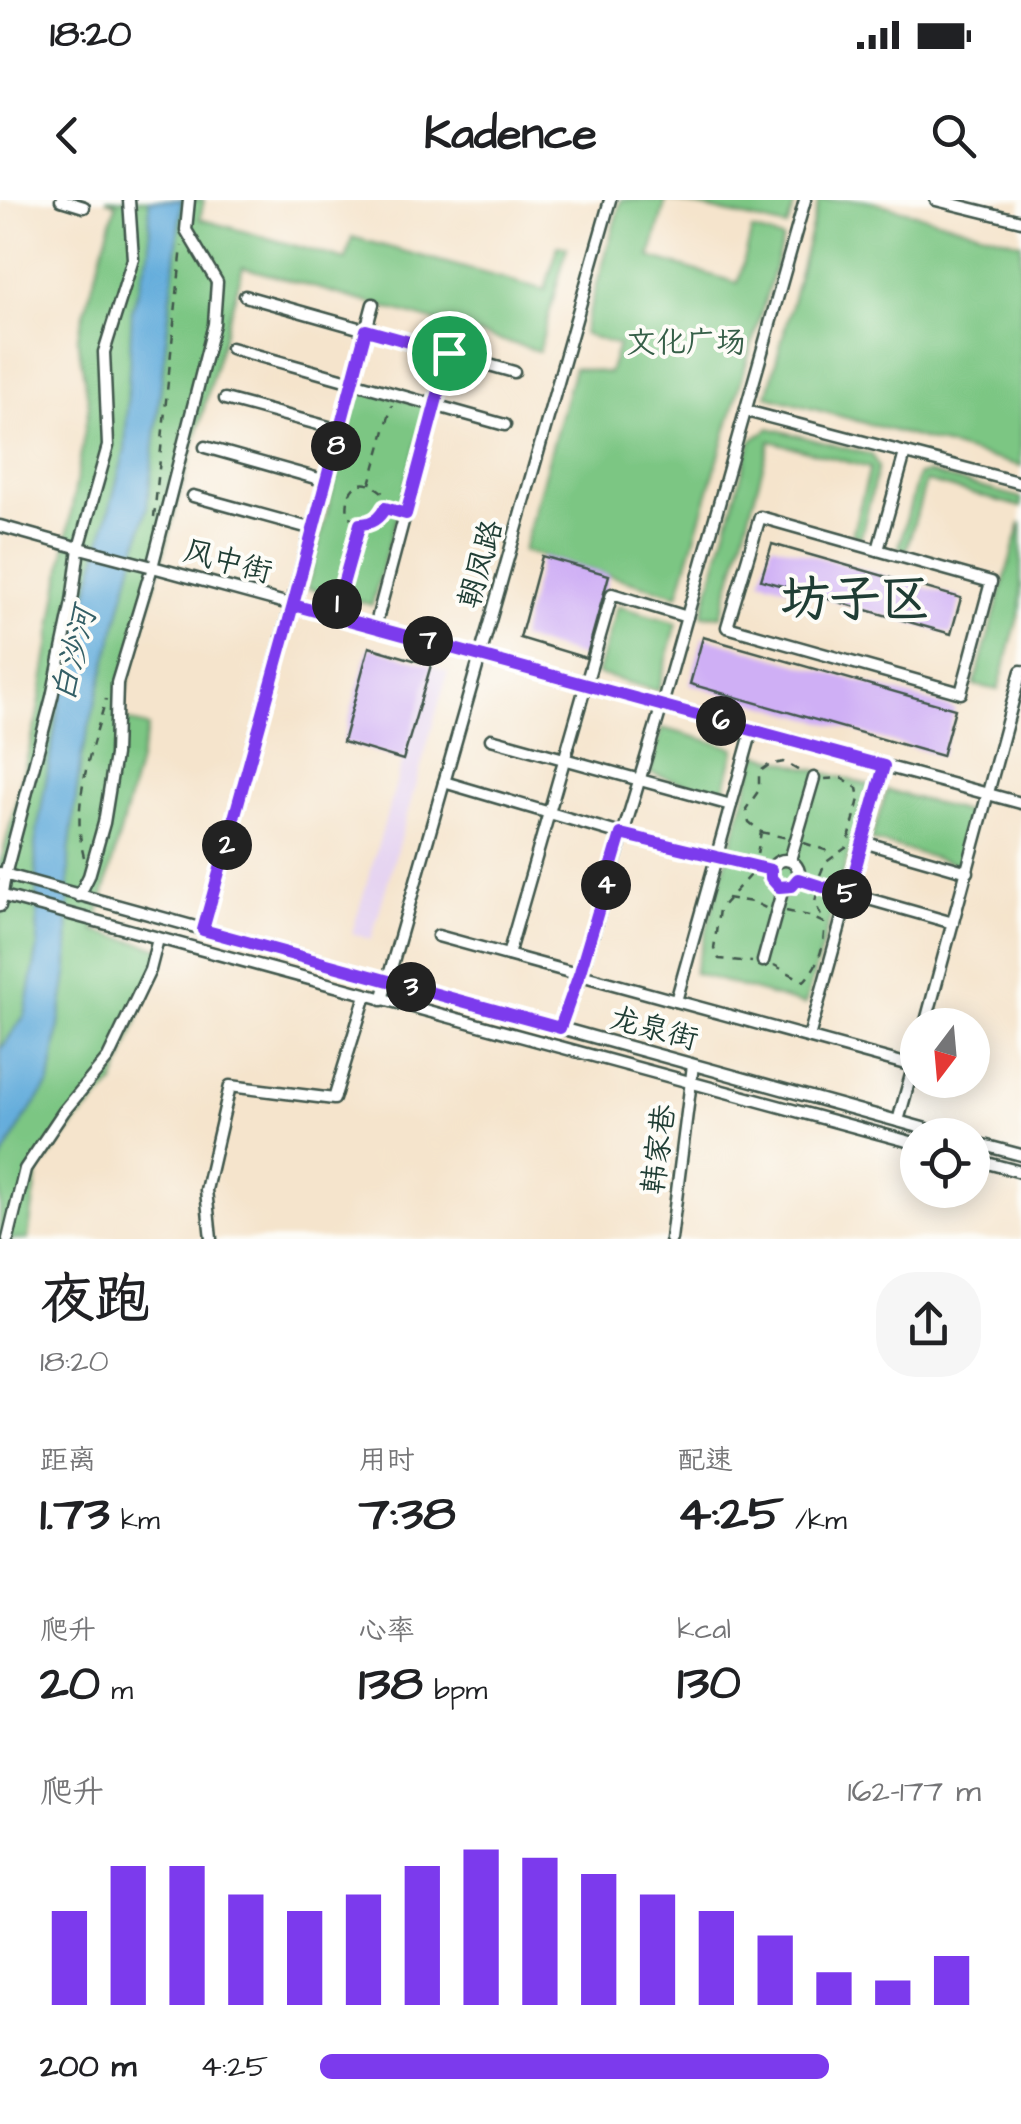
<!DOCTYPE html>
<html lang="zh">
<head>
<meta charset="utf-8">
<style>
	:root { --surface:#fff; --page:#f6f6f6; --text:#202124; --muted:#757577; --accent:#7c3aed }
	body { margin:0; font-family:"Architects Daughter","LXGW WenKai TC",sans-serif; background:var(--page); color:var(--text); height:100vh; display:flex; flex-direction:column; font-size:38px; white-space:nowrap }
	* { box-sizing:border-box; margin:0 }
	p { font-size:32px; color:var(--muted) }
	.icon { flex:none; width:55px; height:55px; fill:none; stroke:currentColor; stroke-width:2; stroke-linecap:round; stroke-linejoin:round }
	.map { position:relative; height:1039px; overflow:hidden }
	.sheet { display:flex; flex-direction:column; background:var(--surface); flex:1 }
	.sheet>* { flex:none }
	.needle { width:65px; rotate:196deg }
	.tools { position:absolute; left:900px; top:808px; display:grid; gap:20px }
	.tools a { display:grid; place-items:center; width:90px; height:90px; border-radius:50%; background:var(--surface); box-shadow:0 5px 25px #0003; font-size:50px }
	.pin { position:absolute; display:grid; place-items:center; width:85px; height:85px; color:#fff; margin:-42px; border:5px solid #fff; border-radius:50%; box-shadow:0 2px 10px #0007 }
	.km { position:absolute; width:50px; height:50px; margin:-25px; border-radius:50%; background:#222; color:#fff; font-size:28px; line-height:50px; text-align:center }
	.round { display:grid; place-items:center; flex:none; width:105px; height:105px; border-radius:40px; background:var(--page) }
	.overview { display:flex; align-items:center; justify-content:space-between; height:170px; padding:0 40px }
	h1 { font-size:55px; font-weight:800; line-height:75px }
	.metrics { display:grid; grid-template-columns:repeat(3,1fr); gap:15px; height:170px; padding:10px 40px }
	.metrics div { display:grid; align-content:center }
	.metrics b { font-size:50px; font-weight:800 }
	.metrics small { font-size:28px; font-weight:400 }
	.metrics p { font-size:28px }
	.chart { height:280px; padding:20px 40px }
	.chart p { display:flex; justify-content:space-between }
	.chart svg { width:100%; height:180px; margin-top:10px; stroke:var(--accent); stroke-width:6 }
	ul { padding:0 40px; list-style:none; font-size:32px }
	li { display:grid; grid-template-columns:160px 120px 1fr; align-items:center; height:75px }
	li i { height:25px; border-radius:12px; background:var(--accent) }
	.status { display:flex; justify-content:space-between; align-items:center; height:70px; padding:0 50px; background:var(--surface); direction:ltr }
	.status svg { height:28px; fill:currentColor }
	header { display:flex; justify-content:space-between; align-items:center; height:130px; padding:0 40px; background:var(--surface); font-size:45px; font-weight:800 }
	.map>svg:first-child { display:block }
</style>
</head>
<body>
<div class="status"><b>18:20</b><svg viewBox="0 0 49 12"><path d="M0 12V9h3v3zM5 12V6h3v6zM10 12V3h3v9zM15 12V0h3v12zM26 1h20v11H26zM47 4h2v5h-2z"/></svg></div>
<header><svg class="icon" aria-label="back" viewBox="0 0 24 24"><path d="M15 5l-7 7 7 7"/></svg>Kadence<svg class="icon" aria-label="search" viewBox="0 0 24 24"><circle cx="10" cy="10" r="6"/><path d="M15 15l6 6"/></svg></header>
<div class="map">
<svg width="1021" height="1039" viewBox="0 0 1021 1039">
	<rect width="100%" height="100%" fill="#fdfcf7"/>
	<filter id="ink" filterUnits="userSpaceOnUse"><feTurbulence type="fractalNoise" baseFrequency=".01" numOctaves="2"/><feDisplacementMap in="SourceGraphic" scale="20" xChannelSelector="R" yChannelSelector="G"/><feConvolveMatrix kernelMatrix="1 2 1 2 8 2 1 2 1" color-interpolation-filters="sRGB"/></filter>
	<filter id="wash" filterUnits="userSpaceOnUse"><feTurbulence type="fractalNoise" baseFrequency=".0048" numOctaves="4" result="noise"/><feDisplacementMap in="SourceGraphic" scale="40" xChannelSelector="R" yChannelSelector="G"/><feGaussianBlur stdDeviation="2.25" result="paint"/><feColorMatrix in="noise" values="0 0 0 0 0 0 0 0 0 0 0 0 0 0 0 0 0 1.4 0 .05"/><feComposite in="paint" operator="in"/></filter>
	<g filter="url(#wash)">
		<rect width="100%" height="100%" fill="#f5e4cc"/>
		<polygon fill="#e5d3f1" points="431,465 448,472 371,740 352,733"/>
		<g fill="#7cc683" stroke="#4e825c" stroke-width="2.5">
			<polygon points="106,0 204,0 200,19 346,60 352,37 545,90 558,46 567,47 539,151 243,67 118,517 148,527 94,731 164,749 114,884 80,918 38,972 28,1039 0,1039 0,666 37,518 89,205 77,138 116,4"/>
			<polygon points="621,0 666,0 650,57 738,83 752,30 783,39 678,395 523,351 574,168 609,173 618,145 583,134"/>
			<polygon points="670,0 796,0 787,27"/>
			<polygon points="819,0 866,0 1021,43 1021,266 767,196"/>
			<polygon points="360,187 427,206 372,405 307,388"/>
			<polygon points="769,228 872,255 878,267 861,337 852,335 870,268 770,241 721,416 702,415 751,241"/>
			<polygon points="928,273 1021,298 1021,307 926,281 906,351 899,347 918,275"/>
			<polygon points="1021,322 1021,406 998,490 974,485"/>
			<polygon points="617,406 677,423 658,491 597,474"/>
			<polygon points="662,528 735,548 723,595 650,573"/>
			<polygon points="757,554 869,585 805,805 694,773"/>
			<polygon points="887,590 973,614 959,665 871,640"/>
		</g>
		<polygon fill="#65addc" stroke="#427588" stroke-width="2.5" points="149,0 182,0 147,308 81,558 69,653 68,768 50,883 25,918 0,962 0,850 25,815 38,746 35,644 61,495 125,250 132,110 150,49"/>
		<g id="blocks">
			<g fill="#cfaff5">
				<polygon points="772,344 961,398 951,434 761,380"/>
				<polygon points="542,356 609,375 586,458 520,438"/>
				<polygon points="703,437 955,509 942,556 690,484"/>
				<polygon points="369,447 431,465 403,560 343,542"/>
			</g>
		</g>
	</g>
	<g filter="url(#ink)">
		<use href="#blocks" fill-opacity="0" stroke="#3f564b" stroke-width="2.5"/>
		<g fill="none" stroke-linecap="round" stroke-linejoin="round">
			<defs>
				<g id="minor">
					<polyline points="61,0 84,7"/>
					<polyline points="936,0 1021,21"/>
					<polyline points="245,96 514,172"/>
					<polyline points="231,148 505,225"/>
					<polyline points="225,199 340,230"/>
					<polyline points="746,211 1021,283"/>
					<polyline points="205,247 326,281"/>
					<polyline points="193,296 313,329"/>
					<polygon points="760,317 991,382 961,493 727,427"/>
					<polyline points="0,326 83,349"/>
					<polyline points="878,350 905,253"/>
					<polyline points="149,366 1021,603"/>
					<polyline points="375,427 455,127"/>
					<polyline points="491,539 731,605"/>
					<polyline points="444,582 621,634 771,669"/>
					<polyline points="863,642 968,672"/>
					<circle cx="785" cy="674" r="14"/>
					<polyline points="790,660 814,578"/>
					<polyline points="0,673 948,935"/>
					<polyline points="798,679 953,723"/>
					<polyline points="0,695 918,944"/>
					<polyline points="79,696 89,676 104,623 115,555 117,483 152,367 214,124 217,82 186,30 189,0"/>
					<polyline points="0,706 5,675 52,497 72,402 79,348 108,246 104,152 133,59 129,0"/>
					<polyline points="203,730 373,104"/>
					<polyline points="438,736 913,866"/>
					<polyline points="508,755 612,394 687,417"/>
					<polyline points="763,761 783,688"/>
					<polyline points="382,800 610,0"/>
					<polyline points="676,801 752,530"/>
					<polyline points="925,825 1021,471"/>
					<polyline points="559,828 581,773 662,505 805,0"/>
					<polyline points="809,837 884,566"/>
					<polyline points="898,921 918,850"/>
					<polyline points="972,942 1021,955"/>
					<polyline points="972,959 1021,972"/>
					<polyline points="8,1039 25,969 64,911 108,858 150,770 158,739"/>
					<polyline points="211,1039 206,990 230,886 334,899 366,795"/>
					<polyline points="671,1039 693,865"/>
				</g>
			</defs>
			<use href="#minor" stroke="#3f564b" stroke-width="15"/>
			<g stroke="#3f564b" stroke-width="2.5" stroke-dasharray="8 8" stroke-linecap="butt">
				<polyline points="370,284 392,205"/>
				<path d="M385 308 384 294C361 272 344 287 348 316 363 327 376 326 385 308L395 311"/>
				<polyline points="154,317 182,46"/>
				<polyline points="337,405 359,326"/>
				<polyline points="761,632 787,638"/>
				<polyline points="804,643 834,653"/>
				<polyline points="757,654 761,632 749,622 746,609 759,590 759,572 769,565 784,562 803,573"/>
				<path d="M84 657C70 605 92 549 106 499"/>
				<polyline points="750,675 719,709 714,749 719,759 752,762"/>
				<polyline points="820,675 825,663 847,647 859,599 857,588 843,578 825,579"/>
				<polyline points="727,698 753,702 768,709"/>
				<polyline points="786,711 809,716 824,723 815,702 817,693"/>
				<path d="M774 765 804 781C819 765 825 745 824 723"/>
			</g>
			<use href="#minor" stroke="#fff" stroke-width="10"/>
			<defs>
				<polyline id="minor-bridge" points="84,349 149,366"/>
			</defs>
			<use href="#minor-bridge" stroke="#3f564b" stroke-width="15" stroke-linecap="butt"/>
			<use href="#minor-bridge" stroke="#fff" stroke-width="10"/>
		</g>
	</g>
	<g fill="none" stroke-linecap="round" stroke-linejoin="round" filter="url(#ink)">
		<defs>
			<path id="route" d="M449 153 406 314 385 308C379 319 372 324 360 324L334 416 293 405 203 730 560 828 580 772 621 634 771 670V678L779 687 792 686 798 679 848 695 884 566C687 512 490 459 293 405L366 130 449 153"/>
		</defs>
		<use href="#route" stroke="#fff" stroke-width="20"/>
		<use href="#route" stroke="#7c3aed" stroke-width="12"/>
	</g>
	<g text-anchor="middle" stroke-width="8" stroke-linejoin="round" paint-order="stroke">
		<g font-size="30" fill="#365f48" stroke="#fdfcf7">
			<text x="686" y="152">文化广场</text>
		</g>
		<g font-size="30" fill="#1f3d34" stroke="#fdfcf7">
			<text transform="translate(228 361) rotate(15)" y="10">风中街</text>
			<text transform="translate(480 364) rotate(-74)" y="10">朝凤路</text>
			<text transform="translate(654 828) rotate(15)" y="10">龙泉街</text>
			<text transform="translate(658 949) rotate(-82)" y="10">韩家巷</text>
		</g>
		<g font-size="32" font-style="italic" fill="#345f66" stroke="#fdfcf7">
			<text transform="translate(73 454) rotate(-76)" y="11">白沙河</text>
		</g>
		<g font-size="50" font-weight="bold" fill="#1f3d34" stroke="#fdfcf7">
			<text x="855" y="415">坊子区</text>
		</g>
	</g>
</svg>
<div class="tools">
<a><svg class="needle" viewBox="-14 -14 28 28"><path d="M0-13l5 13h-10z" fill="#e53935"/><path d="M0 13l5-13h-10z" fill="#757577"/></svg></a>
<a><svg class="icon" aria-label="locate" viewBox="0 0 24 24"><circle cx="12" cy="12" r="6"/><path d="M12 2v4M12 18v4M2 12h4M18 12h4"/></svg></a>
</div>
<div class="pin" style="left:449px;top:153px;background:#1e9e55"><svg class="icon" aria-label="arrive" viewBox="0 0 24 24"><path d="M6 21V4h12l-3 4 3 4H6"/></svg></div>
<b class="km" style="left:337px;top:404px">1</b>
<b class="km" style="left:227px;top:645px">2</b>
<b class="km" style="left:411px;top:787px">3</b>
<b class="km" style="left:606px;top:685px">4</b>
<b class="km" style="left:847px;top:694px">5</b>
<b class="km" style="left:721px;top:521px">6</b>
<b class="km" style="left:428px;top:441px">7</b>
<b class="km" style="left:336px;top:246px">8</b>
</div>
<section class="sheet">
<div class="overview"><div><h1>夜跑</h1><p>18:20</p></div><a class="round"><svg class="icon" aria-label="share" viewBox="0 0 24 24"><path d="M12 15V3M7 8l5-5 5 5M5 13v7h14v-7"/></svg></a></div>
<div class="metrics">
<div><p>距离</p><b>1.73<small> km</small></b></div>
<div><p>用时</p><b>7:38</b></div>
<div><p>配速</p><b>4:25<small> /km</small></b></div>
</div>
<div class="metrics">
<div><p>爬升</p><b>20<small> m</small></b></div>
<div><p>心率</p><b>138<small> bpm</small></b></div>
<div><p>kcal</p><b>130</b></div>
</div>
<div class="chart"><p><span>爬升</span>162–177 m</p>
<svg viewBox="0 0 160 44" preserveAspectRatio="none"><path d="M5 44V21M15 44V10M25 44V10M35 44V17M45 44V21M55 44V17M65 44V10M75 44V6M85 44V8M95 44V12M105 44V17M115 44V21M125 44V27M135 44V36M145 44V38M155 44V32"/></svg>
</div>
<ul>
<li><b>200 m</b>4:25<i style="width:77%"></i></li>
</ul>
</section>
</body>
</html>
